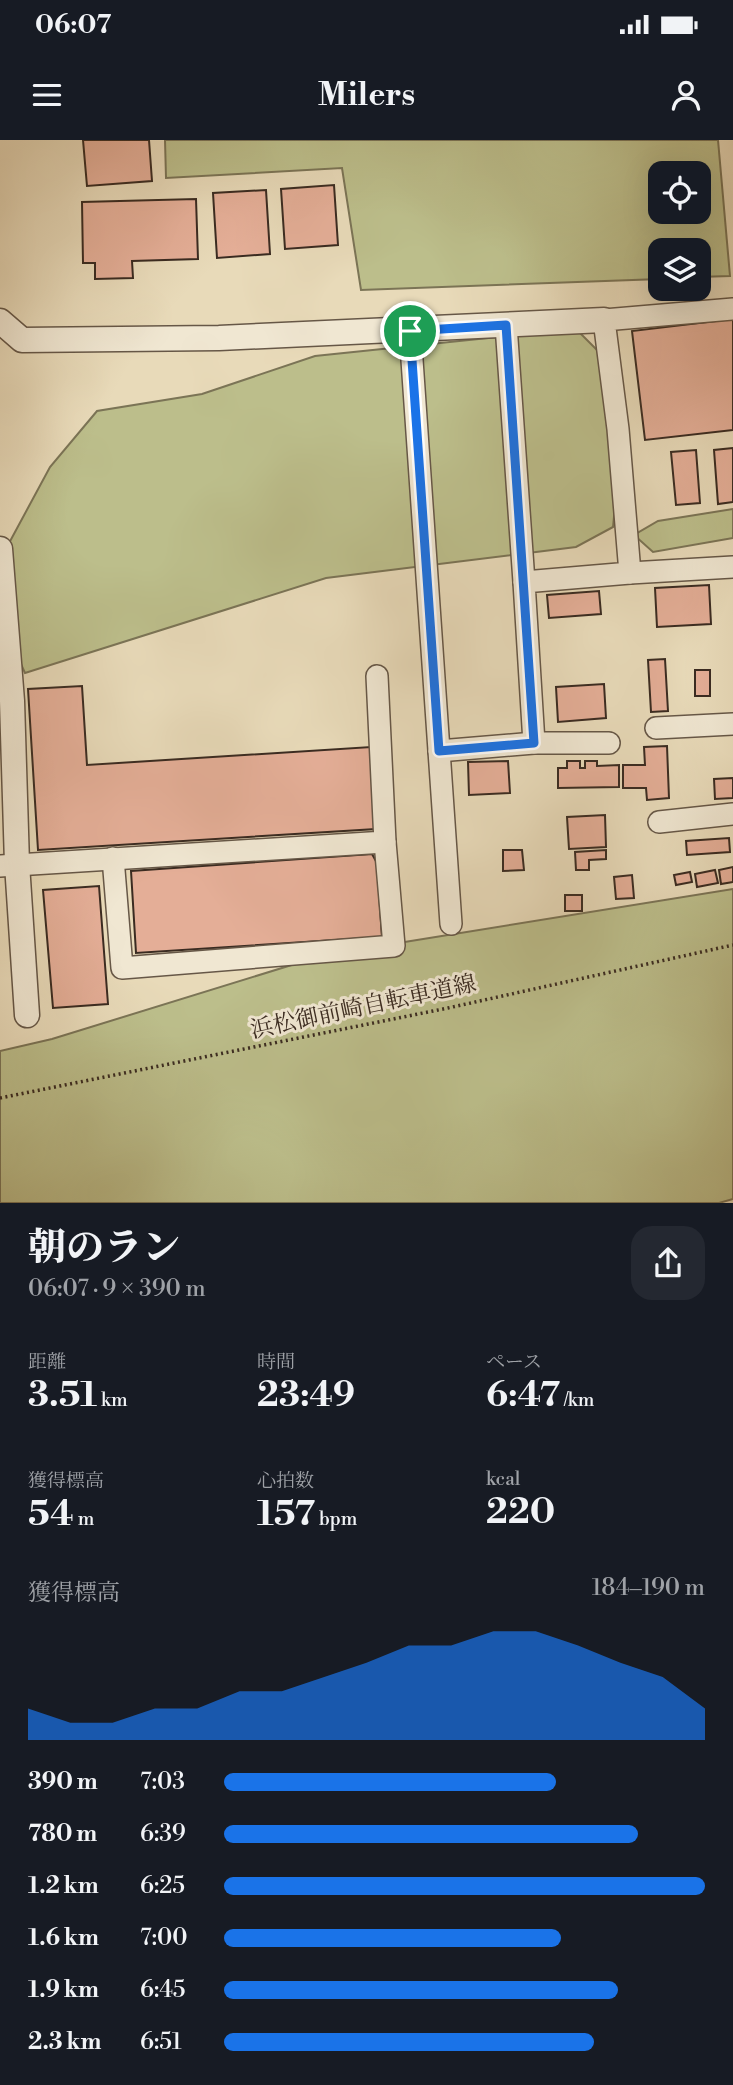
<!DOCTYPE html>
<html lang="ja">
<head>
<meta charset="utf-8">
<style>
	:root { --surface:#171b24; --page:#242831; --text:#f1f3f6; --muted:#9ea1a6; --accent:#1a73e8 }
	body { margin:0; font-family:"Libre Bodoni","Noto Serif JP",serif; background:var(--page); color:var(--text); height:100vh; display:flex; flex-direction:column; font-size:26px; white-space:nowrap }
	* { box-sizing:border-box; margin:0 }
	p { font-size:23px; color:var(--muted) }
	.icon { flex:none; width:38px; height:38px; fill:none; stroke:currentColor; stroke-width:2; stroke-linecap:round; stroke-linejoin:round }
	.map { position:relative; height:1063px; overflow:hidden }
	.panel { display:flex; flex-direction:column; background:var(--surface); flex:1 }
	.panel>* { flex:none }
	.tools { position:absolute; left:648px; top:21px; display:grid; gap:14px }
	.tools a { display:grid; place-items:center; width:63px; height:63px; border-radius:14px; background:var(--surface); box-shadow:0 7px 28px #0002; font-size:35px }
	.pin { position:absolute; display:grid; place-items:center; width:60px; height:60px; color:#fff; margin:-30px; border:4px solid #fff; border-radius:50%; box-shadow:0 2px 7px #0007 }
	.round { display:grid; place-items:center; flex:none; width:74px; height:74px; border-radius:21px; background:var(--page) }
	.head { display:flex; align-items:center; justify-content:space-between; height:119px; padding:0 28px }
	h1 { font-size:38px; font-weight:800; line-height:52px }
	.metrics { display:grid; grid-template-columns:repeat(3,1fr); gap:10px; height:119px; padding:7px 28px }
	.metrics div { display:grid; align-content:center }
	.metrics b { font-size:35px; font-weight:800 }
	.metrics small { font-size:19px; font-weight:400 }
	.metrics p { font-size:19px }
	.chart { height:196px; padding:14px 28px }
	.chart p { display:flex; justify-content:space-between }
	.chart svg { width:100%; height:126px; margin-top:7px; fill:var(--accent); opacity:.7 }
	ul { padding:0 28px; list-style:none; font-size:23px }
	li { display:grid; grid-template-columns:112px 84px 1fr; align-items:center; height:52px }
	li i { height:18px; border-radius:9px; background:var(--accent) }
	.status { display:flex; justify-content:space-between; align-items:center; height:49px; padding:0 35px; background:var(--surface); direction:ltr }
	.status svg { height:19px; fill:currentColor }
	header { display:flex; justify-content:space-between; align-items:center; height:91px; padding:0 28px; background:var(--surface); font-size:32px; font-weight:800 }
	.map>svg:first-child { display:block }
</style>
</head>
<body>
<div class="status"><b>06:07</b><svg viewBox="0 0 49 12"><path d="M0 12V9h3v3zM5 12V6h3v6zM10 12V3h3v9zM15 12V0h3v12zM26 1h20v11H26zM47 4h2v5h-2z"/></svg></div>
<header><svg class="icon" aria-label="menu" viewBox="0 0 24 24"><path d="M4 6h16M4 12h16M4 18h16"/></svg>Milers<svg class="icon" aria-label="person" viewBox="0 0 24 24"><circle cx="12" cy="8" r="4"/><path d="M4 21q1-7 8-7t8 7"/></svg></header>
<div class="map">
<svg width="733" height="1063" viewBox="0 0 733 1063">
	<rect width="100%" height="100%" fill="#e8dab9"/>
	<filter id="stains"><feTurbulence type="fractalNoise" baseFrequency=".00286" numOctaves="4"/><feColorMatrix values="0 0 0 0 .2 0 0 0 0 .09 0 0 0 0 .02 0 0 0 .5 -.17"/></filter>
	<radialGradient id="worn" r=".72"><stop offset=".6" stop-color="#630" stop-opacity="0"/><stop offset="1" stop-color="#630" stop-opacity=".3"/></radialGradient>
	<g fill="#bcbe8b" stroke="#7b7456" stroke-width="2" fill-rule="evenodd">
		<path d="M165 0H718L730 136 698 137V110H660V139L361 150 342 28 166 38ZM698 33V72H660V33Z"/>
		<polygon points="576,189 600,213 620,315 613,387 576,407 326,438 25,533 6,491 1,418 50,327 97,271 202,254 315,216"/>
		<polygon points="733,369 733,398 653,412 634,395 658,381"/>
		<polygon points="733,749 733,1059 719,1063 0,1063 0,911 52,899 324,815"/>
	</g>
	<g fill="#e4ae97" stroke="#3a2b21" stroke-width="2">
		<polygon points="83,0 149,0 152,41 87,46"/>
		<polygon points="334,45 338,105 285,109 281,49"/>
		<polygon points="266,50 270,114 217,118 213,53"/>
		<polygon points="196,59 198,119 132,121 133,138 95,139 95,123 83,123 82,62"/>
		<polygon points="733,179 733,290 645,300 632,191"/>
		<polygon points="733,308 733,362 718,364 714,310"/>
		<polygon points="696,310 700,363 676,365 671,312"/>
		<polygon points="709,445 711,484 657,487 655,448"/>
		<polygon points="599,451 601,474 549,478 547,455"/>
		<polygon points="665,519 668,571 651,572 648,520"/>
		<rect x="695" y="530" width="15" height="26"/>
		<polygon points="604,544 606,578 558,582 556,547"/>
		<polygon points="82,546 87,625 371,607 376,689 38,710 28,549"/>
		<polygon points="667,606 669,658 647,660 646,648 623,648 623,625 645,625 644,607"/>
		<polygon points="508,621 510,653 469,655 468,622"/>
		<polygon points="567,621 580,621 580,628 585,628 585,621 597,621 597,626 619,625 619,647 558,648 558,628 567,628"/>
		<polygon points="733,638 733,658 715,659 714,639"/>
		<polygon points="605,675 606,707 569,709 567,677"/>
		<polygon points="729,698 730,712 687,715 686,701"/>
		<polygon points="503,710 522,710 524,730 503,731"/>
		<polygon points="606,710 606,719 589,720 589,730 576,730 575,712"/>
		<polygon points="372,714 377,723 382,797 136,813 131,731"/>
		<polygon points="733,727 733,742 721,744 719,730"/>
		<polygon points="715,730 718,743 697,747 695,734"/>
		<polygon points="690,732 692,742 676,745 674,735"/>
		<polygon points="632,735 634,758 616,759 614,737"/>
		<polygon points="99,746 108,864 53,868 43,750"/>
		<rect x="565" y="755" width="17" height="16"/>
	</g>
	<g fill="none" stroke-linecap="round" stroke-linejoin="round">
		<defs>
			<g id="minor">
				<polyline points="506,185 524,442"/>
				<polyline points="410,191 451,784"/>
				<polyline points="630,433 733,427"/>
				<polyline points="656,588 733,584"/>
				<polyline points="534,603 524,442 630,433 618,289 604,180 733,169"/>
				<polyline points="439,611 534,603 609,603"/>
				<polyline points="659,682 733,674"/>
				<polyline points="113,718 122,828 394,806 385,702"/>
				<polyline points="0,726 385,702 377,536"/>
			</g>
			<g id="tertiary">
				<polyline points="0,181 22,200 219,198 604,180"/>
				<polyline points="0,409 12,561 17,724 27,875"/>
			</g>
		</defs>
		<use href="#minor" stroke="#665747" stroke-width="24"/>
		<use href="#tertiary" stroke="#665747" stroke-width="27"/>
		<polyline stroke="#3a2b21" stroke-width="3.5" stroke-dasharray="2 3.5" stroke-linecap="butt" points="0,958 448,868 733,805"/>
		<use href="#minor" stroke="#f0e7d2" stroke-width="21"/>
		<use href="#tertiary" stroke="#f0e7d2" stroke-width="24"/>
	</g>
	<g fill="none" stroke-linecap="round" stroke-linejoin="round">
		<defs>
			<polygon id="route" points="506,185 534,603 439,611 410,191"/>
		</defs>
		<use href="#route" stroke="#fff" stroke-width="14"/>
		<use href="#route" stroke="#1a73e8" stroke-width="9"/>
	</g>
	<g text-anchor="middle" stroke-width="6" stroke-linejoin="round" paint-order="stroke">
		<g font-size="23" fill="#3a2b21" stroke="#f0e7d2">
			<text transform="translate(363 866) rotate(-12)" y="8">浜松御前崎自転車道線</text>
		</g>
	</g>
	<rect width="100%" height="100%" filter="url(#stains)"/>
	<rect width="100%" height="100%" fill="url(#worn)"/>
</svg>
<div class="tools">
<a><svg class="icon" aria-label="locate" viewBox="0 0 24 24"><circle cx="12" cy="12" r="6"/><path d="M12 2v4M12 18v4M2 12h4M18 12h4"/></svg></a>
<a><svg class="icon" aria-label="layers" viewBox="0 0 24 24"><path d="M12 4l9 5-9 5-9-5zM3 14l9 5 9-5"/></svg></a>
</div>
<div class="pin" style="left:410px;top:191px;background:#1e9e55"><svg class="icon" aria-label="arrive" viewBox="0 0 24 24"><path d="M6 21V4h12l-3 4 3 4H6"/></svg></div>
</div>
<section class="panel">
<div class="head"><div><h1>朝のラン</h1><p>06:07 · 9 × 390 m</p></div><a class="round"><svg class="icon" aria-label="share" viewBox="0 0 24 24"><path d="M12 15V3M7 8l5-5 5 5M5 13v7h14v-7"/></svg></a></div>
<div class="metrics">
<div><p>距離</p><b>3.51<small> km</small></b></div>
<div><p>時間</p><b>23:49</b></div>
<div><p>ペース</p><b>6:47<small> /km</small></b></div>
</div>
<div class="metrics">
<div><p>獲得標高</p><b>54<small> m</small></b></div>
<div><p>心拍数</p><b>157<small> bpm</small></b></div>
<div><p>kcal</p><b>220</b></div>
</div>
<div class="chart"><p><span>獲得標高</span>184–190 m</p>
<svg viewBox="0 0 160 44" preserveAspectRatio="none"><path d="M0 44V33L10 38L20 38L30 33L40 33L50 27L60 27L70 22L80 17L90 11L100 11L110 6L120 6L130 11L140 17L150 22L160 33V44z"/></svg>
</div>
<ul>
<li><b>390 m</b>7:03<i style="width:69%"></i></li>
<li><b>780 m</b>6:39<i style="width:86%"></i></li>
<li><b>1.2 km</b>6:25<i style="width:100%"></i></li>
<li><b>1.6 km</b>7:00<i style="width:70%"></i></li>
<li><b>1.9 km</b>6:45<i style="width:82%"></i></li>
<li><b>2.3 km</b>6:51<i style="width:77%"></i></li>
</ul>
</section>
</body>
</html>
